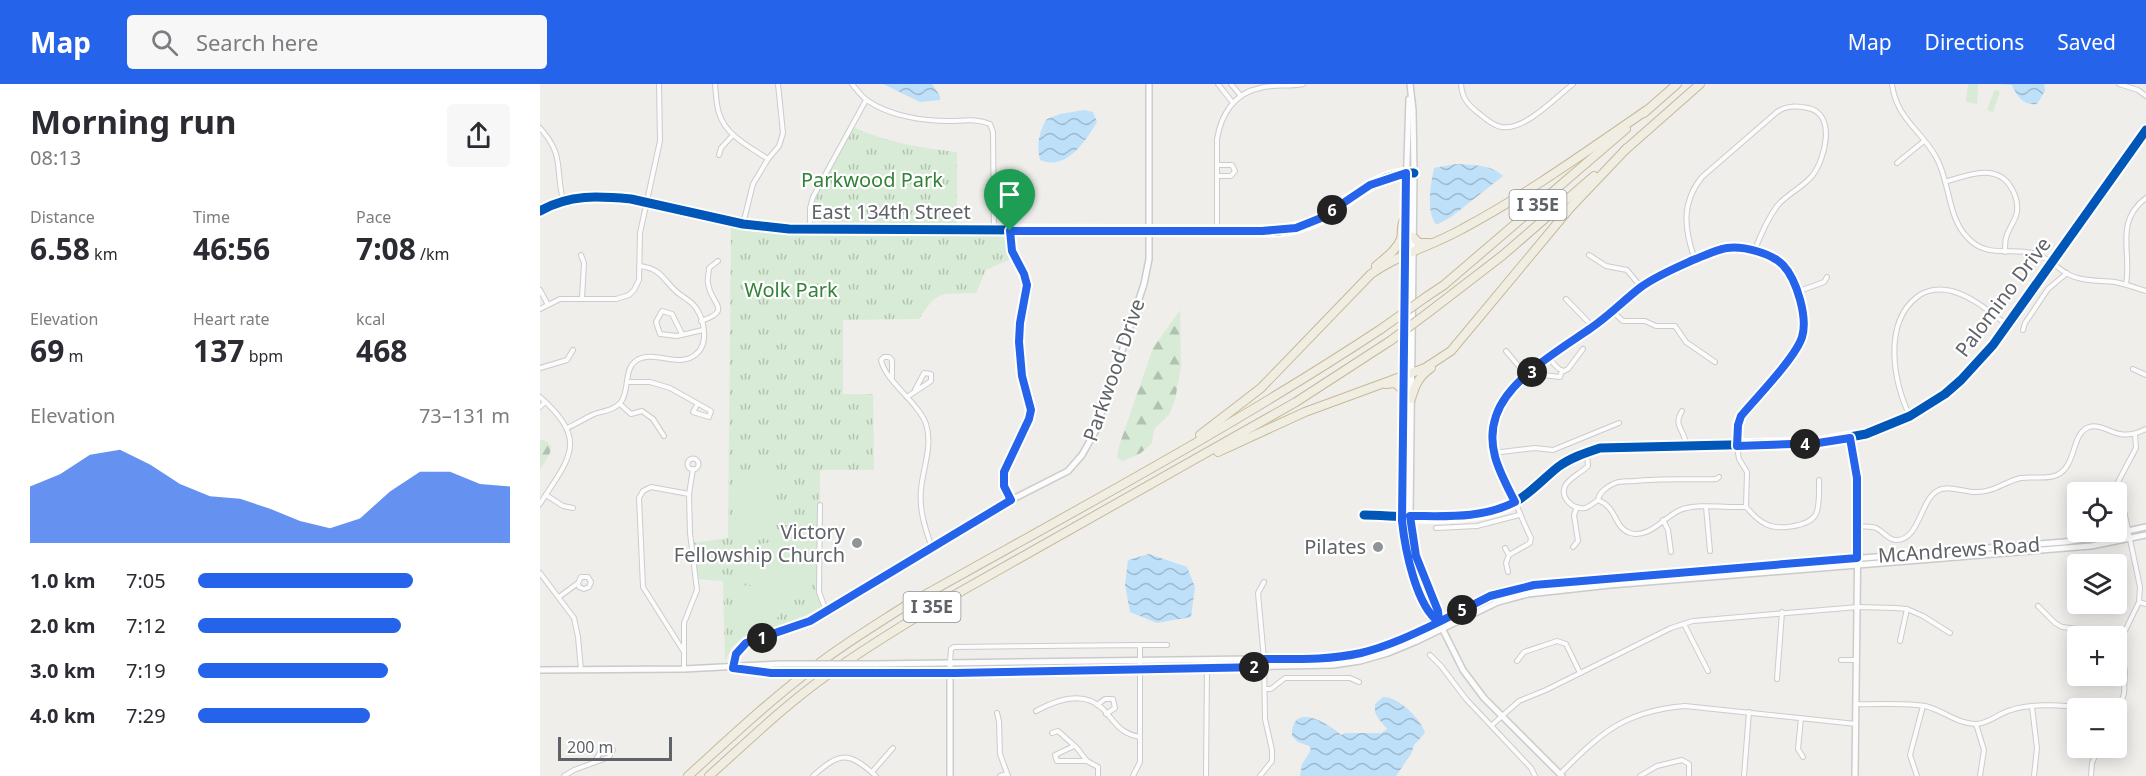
<!DOCTYPE html>
<html lang="en">
<head>
<meta charset="utf-8">
<style>
	:root { --surface:#fff; --page:#f7f7f7; --text:#2b2b33; --muted:#7c7c81; --accent:#2563eb }
	body { margin:0; font-family:"Noto Sans",sans-serif; background:var(--page); color:var(--text); height:100vh; display:flex; flex-direction:column; font-size:22px; white-space:nowrap }
	* { box-sizing:border-box; margin:0 }
	p { font-size:20px; color:var(--muted) }
	.icon { flex:none; width:33px; height:33px; fill:none; stroke:currentColor; stroke-width:2; stroke-linecap:round; stroke-linejoin:round }
	.map { position:relative; flex:1; overflow:hidden }
	.side { display:flex; flex-direction:column; background:var(--surface); width:540px }
	.side>* { flex:none }
	.buttons { position:absolute; left:1527px; top:398px; display:grid; gap:12px }
	.buttons a { display:grid; place-items:center; width:60px; height:60px; border-radius:6px; background:var(--surface); box-shadow:0 3px 15px #0003; font-size:30px }
	.scale { position:absolute; left:18px; bottom:15px; width:114px; box-sizing:border-box; padding-left:6px; border:3px solid #5f6368; border-top:0; font-size:16px; line-height:21px; white-space:nowrap; color:#5f6368; -webkit-text-stroke:4px #fff; paint-order:stroke }
	.pin { position:absolute; display:grid; place-items:center; width:51px; height:51px; color:#fff; margin:-62px -26px; border-radius:50% 50% 50% 0; rotate:-45deg; box-shadow:0 0 6px #0007 }
	.pin .icon { rotate:45deg }
	.km { position:absolute; width:30px; height:30px; margin:-15px; border-radius:50%; background:#222; color:#fff; font-size:16px; line-height:30px; text-align:center }
	.round { display:grid; place-items:center; flex:none; width:63px; height:63px; border-radius:6px; background:var(--page) }
	.headline { display:flex; align-items:center; justify-content:space-between; height:102px; padding:0 30px }
	h1 { font-size:33px; font-weight:700; line-height:45px }
	.metrics { display:grid; grid-template-columns:repeat(3,1fr); gap:9px; height:102px; padding:6px 30px }
	.metrics div { display:grid; align-content:center }
	.metrics b { font-size:30px; font-weight:700 }
	.metrics small { font-size:16px; font-weight:400 }
	.metrics p { font-size:16px }
	.chart { height:168px; padding:12px 30px }
	.chart p { display:flex; justify-content:space-between }
	.chart svg { width:100%; height:108px; margin-top:6px; fill:var(--accent); opacity:.7 }
	ul { padding:0 30px; list-style:none; font-size:20px }
	li { display:grid; grid-template-columns:96px 72px 1fr; align-items:center; height:45px }
	li i { height:15px; border-radius:8px; background:var(--accent) }
	header { display:flex; align-items:center; gap:36px; box-sizing:border-box; height:84px; padding:0 30px; background:var(--accent); color:#fff }
	header strong { font-size:28px }
	nav { display:flex; gap:33px; margin-inline-start:auto; font-size:21px }
	.search { width:420px; height:54px; background:var(--page); display:flex; align-items:center; gap:15px; box-sizing:border-box; padding:0 21px; border-radius:6px; color:var(--muted); font-size:22px }
	main { display:flex; flex:1; min-height:0 }
	.map>svg:first-child { display:block }
</style>
</head>
<body>
<header>
<strong>Map</strong>
<div class="search"><svg class="icon" aria-label="search" viewBox="0 0 24 24"><circle cx="10" cy="10" r="6"/><path d="M15 15l6 6"/></svg>Search here</div>
<nav><a>Map</a><a>Directions</a><a>Saved</a></nav>
</header>
<main>
<section class="side">
<div class="headline"><div><h1>Morning run</h1><p>08:13</p></div><a class="round"><svg class="icon" aria-label="share" viewBox="0 0 24 24"><path d="M12 15V3M7 8l5-5 5 5M5 13v7h14v-7"/></svg></a></div>
<div class="metrics">
<div><p>Distance</p><b>6.58<small> km</small></b></div>
<div><p>Time</p><b>46:56</b></div>
<div><p>Pace</p><b>7:08<small> /km</small></b></div>
</div>
<div class="metrics">
<div><p>Elevation</p><b>69<small> m</small></b></div>
<div><p>Heart rate</p><b>137<small> bpm</small></b></div>
<div><p>kcal</p><b>468</b></div>
</div>
<div class="chart"><p><span>Elevation</span>73–131 m</p>
<svg viewBox="0 0 160 44" preserveAspectRatio="none"><path d="M0 44V21L10 16L20 8L30 6L40 12L50 20L60 25L70 26L80 30L90 35L100 38L110 34L120 23L130 15L140 15L150 20L160 21V44z"/></svg>
</div>
<ul>
<li><b>1.0 km</b>7:05<i style="width:69%"></i></li>
<li><b>2.0 km</b>7:12<i style="width:65%"></i></li>
<li><b>3.0 km</b>7:19<i style="width:61%"></i></li>
<li><b>4.0 km</b>7:29<i style="width:55%"></i></li>
</ul>
</section>
<div class="map">
<svg width="1606" height="692" viewBox="0 0 1606 692">
	<defs>
		<pattern id="forest-firs" width="22" height="20" patternUnits="userSpaceOnUse" patternTransform="scale(1.5)"><rect width="22" height="20" fill="#d8ebd6"/><path d="M5 1l3.5 6h-7zM16 11l3.5 6h-7z" fill="#b2c2b1"/></pattern>
		<pattern id="park-tufts" width="24" height="20" patternUnits="userSpaceOnUse" patternTransform="scale(1.5)"><rect width="24" height="20" fill="#d8ebd6"/><path d="M3 7l-1-3M5 7V3M7 7l1-3M15 17l-1-3M17 17v-4M19 17l1-3" fill="none" stroke="#b2c2b1"/></pattern>
		<pattern id="water-waves" width="16" height="10" patternUnits="userSpaceOnUse" patternTransform="scale(1.5)"><rect width="16" height="10" fill="#bfe0f9"/><path d="M0 5q4-4 8 0t8 0" fill="none" stroke="#9eb9cd"/></pattern>
	</defs>
	<rect width="100%" height="100%" fill="#efeeea"/>
	<g fill="url(#forest-firs)">
		<polygon points="640,226 641,283 635,316 629,331 614,345 612,359 601,369 583,377 577,374 579,362 613,264"/>
		<polygon points="0,356 6,357 11,362 10,369 0,386"/>
	</g>
	<g fill="url(#park-tufts)">
		<polygon points="1457,6 1460,8 1453,28 1447,26 1454,7"/>
		<path d="M313 43C347 58 380 64 417 68V140L274 138 275 117 279 106Z"/>
		<path d="M191 138 224 144 470 147 475 173 446 186 436 209C402 211 399 203 379 235L303 236V310H333L334 386H280L279 508 284 522 257 536 205 552 192 563 185 577 183 497 159 495 153 459 188 454Z"/>
	</g>
	<g fill="#d8ebd6">
		<polygon points="1428,0 1438,0 1437,20 1426,18"/>
		<polygon points="233,392 234,450 197,450 197,393"/>
		<path d="M262 455 269 461 263 516C227 512 213 496 209 461Z"/>
		<path d="M193 501C222 501 231 504 239 533L196 544 192 540Z"/>
	</g>
	<g fill="url(#water-waves)">
		<polygon points="343,0 392,0 400,12 400,16 380,18"/>
		<path d="M1460 0H1504L1505 7 1497 20C1483 22 1477 12 1472 1Z"/>
		<path d="M544 26 553 28 557 38C545 58 526 87 500 76 496 61 499 47 507 35L520 30Z"/>
		<path d="M916 80C931 81 951 80 963 92L911 133 898 140 895 139C886 124 891 99 894 84Z"/>
		<polygon points="609,470 647,483 655,503 651,533 617,539 590,528 585,501 588,476"/>
		<path d="M843 613C858 612 882 636 885 649L874 661 871 670 856 692H760L762 680 771 666 769 662 758 658 752 652C751 617 788 639 801 651L805 649H841L847 645 838 634 835 628V620Z"/>
	</g>
	<g fill="none" stroke-linecap="round" stroke-linejoin="round">
		<defs>
			<g id="minor">
				<path d="M175 0C176 9 176 20 179 29 185 51 210 63 228 75"/>
				<path d="M312 0C317 6 322 13 328 17 350 32 383 37 409 37 422 37 437 34 450 40L453 48 454 147"/>
				<polyline points="678,0 693,19"/>
				<polyline points="691,0 701,12"/>
				<path d="M921 0C922 15 929 22 941 31 947 36 952 41 961 43 985 47 1015 14 1033 0"/>
				<path d="M1352 0C1356 34 1381 46 1396 73 1410 97 1407 132 1427 153 1447 176 1473 162 1496 170 1508 174 1516 183 1526 189 1541 198 1559 196 1575 198 1586 200 1596 204 1606 207"/>
				<polyline points="1579,0 1598,6 1606,12"/>
				<path d="M0 44C25 72 15 84 23 116"/>
				<polyline points="179,71 181,64 193,51"/>
				<polyline points="1357,79 1384,57"/>
				<polyline points="677,81 692,81 695,87 691,92 677,92"/>
				<path d="M1405 98C1427 91 1458 78 1472 105 1476 112 1478 120 1477 128 1475 138 1468 145 1466 154 1465 158 1465 163 1465 168"/>
				<polyline points="203,140 213,100 228,75 239,62 243,49 238,0"/>
				<polyline points="270,145 270,124 273,113 326,16"/>
				<polyline points="470,147 472,167 484,190 487,201 480,239 479,258 482,292 491,326 489,335 464,388 464,402 471,416"/>
				<path d="M677 147V55C681 31 694 9 720 4 734 0 749 3 763 0"/>
				<polyline points="41,171 44,179 42,214"/>
				<polyline points="1049,171 1066,182 1087,186 1101,203"/>
				<path d="M1155 176C1144 145 1141 119 1162 93L1237 28C1247 21 1257 22 1268 24 1297 30 1285 76 1272 92 1262 104 1247 110 1237 122 1227 136 1220 152 1214 168"/>
				<path d="M1586 200C1592 167 1574 138 1606 114"/>
				<polyline points="0,206 7,219"/>
				<polyline points="1257,208 1284,198 1287,193"/>
				<polyline points="1026,215 1053,243"/>
				<polyline points="0,225 20,215 76,215 89,211 94,206 99,196 100,149 120,57 119,0"/>
				<polyline points="1072,227 1083,237 1105,237 1116,242 1135,242 1146,258 1175,278"/>
				<path d="M161 237C194 226 170 220 168 199 167 195 169 189 169 184L178 177"/>
				<polyline points="1483,246 1485,239 1508,205 1527,189"/>
				<polyline points="142,250 132,230 122,227 116,238 120,250 137,252 163,246"/>
				<polyline points="966,267 987,292"/>
				<polyline points="1008,274 1019,285 1024,287 1028,285 1043,265"/>
				<polyline points="0,284 27,276 33,266"/>
				<polyline points="1593,285 1606,291"/>
				<polyline points="1003,291 1020,293 1022,287"/>
				<path d="M352 294V276L349 273H344L341 276C345 297 379 319 386 340 393 361 383 384 381 405 379 426 385 444 392 464"/>
				<polyline points="87,298 110,298 130,304 171,327 169,333 153,328 157,321"/>
				<path d="M0 313C50 357 29 374 0 420"/>
				<polyline points="367,313 391,297 391,290 384,289 375,306"/>
				<polyline points="80,320 91,330 102,327 113,335 124,352"/>
				<polyline points="0,323 5,318"/>
				<path d="M1142 327C1132 343 1146 346 1146 362"/>
				<path d="M1370 332C1353 299 1343 239 1377 213 1387 205 1401 204 1412 207 1433 213 1450 228 1467 241"/>
				<path d="M27 344C36 340 44 335 52 331 61 327 74 327 81 318 90 306 83 285 97 276 114 266 139 284 155 271 169 261 165 237 156 224 153 219 148 216 142 212 124 200 124 184 99 182"/>
				<polyline points="953,369 995,364 1013,366 1079,339"/>
				<path d="M1047 369 1048 382C1041 389 1029 394 1025 402 1020 414 1033 426 1045 424 1049 423 1054 419 1058 416 1078 424 1073 443 1090 449 1109 455 1124 433 1140 426 1157 419 1187 424 1206 423"/>
				<circle cx="153" cy="380" r="5.5"/>
				<polyline points="6,411 23,422 33,424"/>
				<path d="M1058 416C1059 409 1066 403 1073 400 1080 396 1088 398 1096 397 1122 394 1150 396 1176 395L1179 393"/>
				<polyline points="280,421 279,508 286,527"/>
				<polyline points="1166,423 1170,467"/>
				<path d="M1206 423C1211 428 1217 436 1224 439 1236 447 1269 443 1276 430 1280 421 1279 406 1279 396"/>
				<polyline points="824,431 862,432"/>
				<polyline points="1123,436 1128,446 1131,468"/>
				<path d="M1318 442C1323 443 1330 442 1336 444 1343 447 1347 455 1355 456 1379 458 1380 417 1397 407 1407 401 1422 407 1433 408 1454 409 1463 398 1481 394 1493 392 1506 396 1517 391 1537 382 1531 349 1549 343 1560 340 1569 348 1580 350 1589 352 1598 349 1606 345"/>
				<polyline points="896,444 937,442 979,431"/>
				<polyline points="1033,463 1038,457 1034,431 1037,423"/>
				<polyline points="965,464 969,471 966,479 968,488"/>
				<path d="M969 471 990 459 991 454C985 442 980 430 975 417 964 393 948 372 953 345 961 297 1016 269 1052 243 1069 231 1084 215 1101 203 1117 191 1136 184 1154 176 1165 172 1176 165 1188 164 1204 162 1231 169 1243 181 1257 196 1269 234 1262 253 1255 274 1216 314 1201 332L1198 341V369L1199 375 1207 388 1206 423"/>
				<polyline points="0,489 34,534 38,553 41,586"/>
				<polyline points="19,513 38,499 41,493 48,493 51,498 49,503 44,505 39,503 38,499"/>
				<polyline points="1599,518 1606,520"/>
				<polyline points="1498,522 1515,539 1522,543 1583,551"/>
				<polyline points="1144,540 1168,587"/>
				<polyline points="1360,557 1367,525"/>
				<polyline points="600,561 627,561"/>
				<polyline points="144,568 103,503 99,414 103,407 111,403 149,410"/>
				<polyline points="890,571 901,582 926,615 991,684 995,692"/>
				<polyline points="1301,576 1317,576"/>
				<polyline points="977,577 984,568 1017,557 1026,560 1040,589"/>
				<polyline points="410,579 411,565 414,563 600,561 600,678 593,692"/>
				<polyline points="144,585 144,539 157,506 150,449 149,410 153,385"/>
				<polyline points="1237,595 1242,528"/>
				<polyline points="725,605 731,605 745,594 810,594 819,598"/>
				<path d="M1316 620C1339 621 1363 618 1385 622 1403 626 1419 641 1437 640 1450 639 1459 629 1471 626 1488 620 1522 620 1539 624"/>
				<polyline points="557,621 565,615 573,615 575,624 566,630"/>
				<polyline points="1492,623 1497,664 1494,692"/>
				<path d="M496 627C516 616 544 606 563 625 576 639 579 649 600 653"/>
				<polyline points="457,629 459,637 460,670 468,692"/>
				<polyline points="1576,633 1584,610 1585,588 1581,562 1583,551 1599,518 1600,503 1578,398 1596,364 1595,350"/>
				<polyline points="1261,634 1258,665 1263,673"/>
				<polyline points="1436,640 1444,666 1440,692"/>
				<polyline points="952,641 979,617 1006,606 1131,544 1153,537 1318,523 1355,524 1367,525 1383,532 1410,549"/>
				<polyline points="512,649 518,647 537,664 547,677"/>
				<polyline points="534,662 515,671 517,677 547,677 558,683 558,692"/>
				<polyline points="332,688 353,664"/>
				<path d="M1020 690C1061 649 1084 627 1145 622L1316 640"/>
				<polyline points="24,692 34,686 69,673 73,666 71,664 64,663 54,678"/>
				<path d="M273 692C300 668 308 667 336 692"/>
				<polyline points="460,692 467,690"/>
				<polyline points="666,692 667,584"/>
				<polyline points="720,692 732,677 732,666 725,635 724,575 718,509 724,498"/>
				<polyline points="1100,692 1117,682 1142,676 1149,680 1149,692"/>
				<polyline points="1204,692 1209,628"/>
				<polyline points="1377,692 1370,671 1383,622"/>
				<polyline points="1551,692 1552,679 1559,663"/>
			</g>
			<g id="tertiary">
				<polyline points="870,0 873,26 874,89 870,432 872,452 883,492 898,527 899,538 923,586 944,614 1022,692"/>
				<path d="M0 127C30 110 58 112 91 115L203 140 249 145 738 147C754 145 769 142 783 133 811 116 838 88 874 89"/>
				<polyline points="865,138 869,15"/>
				<path d="M865 150 862 437C865 464 876 522 899 538"/>
				<polyline points="1310,354 1317,394 1318,442 1315,692"/>
				<polyline points="862,432 932,432 961,424 988,409 1027,377 1060,364 1278,359 1326,350 1370,332 1405,310 1421,296 1453,261 1606,46"/>
				<polyline points="193,584 196,570 206,559 270,537 471,416 528,387 542,371 556,346 604,200 609,175 609,0"/>
				<polyline points="410,692 410,579"/>
			</g>
			<g id="secondary">
				<path d="M335 580 782 574C810 571 837 566 863 555 909 537 944 510 994 500L1524 458 1559 453 1606 443"/>
				<polyline points="0,586 144,585 240,580"/>
				<polyline points="207,586 231,589"/>
				<polyline points="330,587 415,589 793,581 820,577 848,569 877,557 958,518 988,510 1070,501 1551,462 1606,451"/>
			</g>
			<g id="motorway">
				<polyline points="1104,29 1137,0"/>
				<polyline points="1084,67 1160,0"/>
				<polyline points="873,153 879,159 889,159"/>
				<path d="M836 182C845 174 856 167 861 155 863 147 860 141 865 135"/>
				<polyline points="886,213 904,201 1086,45"/>
				<polyline points="889,228 963,171 1054,92"/>
				<polyline points="846,300 855,299 863,306"/>
				<path d="M871 315C875 301 879 292 891 284"/>
				<path d="M660 351 721 304 831 190C859 170 892 162 922 145 986 111 1047 67 1107 26"/>
				<polyline points="678,368 765,328 885,284 911,267 1030,124 1087,64"/>
				<path d="M148 692C189 655 229 617 273 584 302 561 334 542 365 522 525 432 688 346 841 245"/>
				<path d="M169 692C207 658 244 622 286 592 321 567 358 544 395 522L756 318 850 257"/>
			</g>
		</defs>
		<use href="#minor" stroke="#cbcccc" stroke-width="6"/>
		<use href="#tertiary" stroke="#cbcccc" stroke-width="8"/>
		<use href="#secondary" stroke="#cacacb" stroke-width="8"/>
		<use href="#motorway" stroke="#c8b996" stroke-width="10"/>
		<use href="#minor" stroke="#fdfcfc" stroke-width="4"/>
		<use href="#tertiary" stroke="#fdfcfc" stroke-width="5"/>
		<use href="#secondary" stroke="#fdfcfc" stroke-width="5"/>
		<use href="#motorway" stroke="#f0ede3" stroke-width="8"/>
		<defs>
			<g id="secondary-bridge">
				<polyline points="240,580 335,580"/>
				<polyline points="231,589 330,587"/>
			</g>
			<g id="motorway-bridge">
				<polyline points="841,245 886,213"/>
				<polyline points="850,257 889,228"/>
			</g>
		</defs>
		<use href="#secondary-bridge" stroke="#cacacb" stroke-width="8" stroke-linecap="butt"/>
		<use href="#motorway-bridge" stroke="#c8b996" stroke-width="10" stroke-linecap="butt"/>
		<use href="#secondary-bridge" stroke="#fdfcfc" stroke-width="5"/>
		<use href="#motorway-bridge" stroke="#f0ede3" stroke-width="8"/>
		<defs>
			<g id="cycleway">
				<path d="M0 127C30 110 58 112 91 115L203 140 249 145 738 147C754 145 769 142 783 133 811 116 838 88 874 89"/>
				<path d="M824 431C868 432 935 440 975 418 991 409 1003 395 1018 383 1030 374 1045 369 1060 364L1278 359 1326 350 1370 332 1405 310 1421 296 1453 261 1606 46"/>
			</g>
		</defs>
		<use href="#cycleway" stroke="#fff" stroke-width="13"/>
		<use href="#cycleway" stroke="#0057b8" stroke-width="9"/>
	</g>
	<g fill="none" stroke-linecap="round" stroke-linejoin="round">
		<defs>
			<path id="route" d="M470 147 472 167 484 190 487 201 480 239 479 258 482 292 491 326 489 335 464 388V402L471 416 270 537 206 559 196 570 193 584 231 589H415L724 583V575C757 575 790 576 821 569 849 562 874 550 899 538L898 527 876 472 870 432C907 432 941 435 975 418 961 390 945 364 956 332 968 295 1021 265 1051 244 1069 232 1084 216 1101 203 1116 192 1135 184 1153 176 1164 172 1175 166 1187 164 1204 162 1231 169 1243 181 1257 196 1268 234 1262 253 1256 273 1216 314 1201 332L1198 341 1197 362 1278 359 1310 354 1317 394V474L994 501 950 512 899 538C876 522 865 465 862 437L866 89 830 101 781 134 756 144 722 147H470"/>
		</defs>
		<use href="#route" stroke="#fff" stroke-width="12"/>
		<use href="#route" stroke="#2563eb" stroke-width="8"/>
	</g>
	<g fill="#919496" stroke="#fff" stroke-width="2">
		<circle cx="317" cy="459" r="6"/>
		<circle cx="838" cy="463" r="6"/>
	</g>
	<g text-anchor="middle" stroke-width="4.5" stroke-linejoin="round" paint-order="stroke">
		<g fill="#fff" stroke="#8f9295" stroke-width="1.5">
			<rect x="969.5" y="106" width="57" height="30" rx="4.5"/>
			<rect x="363.5" y="508" width="57" height="30" rx="4.5"/>
		</g>
		<g font-size="18" font-weight="bold" fill="#5f6368">
			<text x="998" y="127">I 35E</text>
			<text x="392" y="529">I 35E</text>
		</g>
		<g font-size="20" fill="#348238" stroke="#fff">
			<text x="332" y="103">Parkwood Park</text>
			<text x="251" y="213">Wolk Park</text>
		</g>
		<g font-size="20" fill="#5f6368" stroke="#fff">
			<text x="351" y="135">East 134th Street</text>
			<text transform="translate(1463 213) rotate(-53)" y="7">Palomino Drive</text>
			<text transform="translate(574 286) rotate(-71)" y="7">Parkwood Drive</text>
			<text transform="translate(1419 466) rotate(-4)" y="7">McAndrews Road</text>
		</g>
		<g font-size="20" fill="#5f6368" stroke="#fff" text-anchor="end">
			<text x="305" y="455">Victory<tspan x="305" dy="23">Fellowship Church</tspan></text>
			<text x="826" y="470">Pilates</text>
		</g>
	</g>
</svg>
<div class="buttons">
<a><svg class="icon" aria-label="locate" viewBox="0 0 24 24"><circle cx="12" cy="12" r="6"/><path d="M12 2v4M12 18v4M2 12h4M18 12h4"/></svg></a>
<a><svg class="icon" aria-label="layers" viewBox="0 0 24 24"><path d="M12 4l9 5-9 5-9-5zM3 14l9 5 9-5"/></svg></a>
<a>+</a>
<a>−</a>
</div>
<div class="scale">200 m</div>
<div class="pin" style="left:470px;top:147px;background:#1e9e55"><svg class="icon" aria-label="arrive" viewBox="0 0 24 24"><path d="M6 21V4h12l-3 4 3 4H6"/></svg></div>
<b class="km" style="left:222px;top:554px">1</b>
<b class="km" style="left:714px;top:583px">2</b>
<b class="km" style="left:992px;top:288px">3</b>
<b class="km" style="left:1265px;top:360px">4</b>
<b class="km" style="left:922px;top:526px">5</b>
<b class="km" style="left:792px;top:126px">6</b>
</div>
</main>
</body>
</html>
